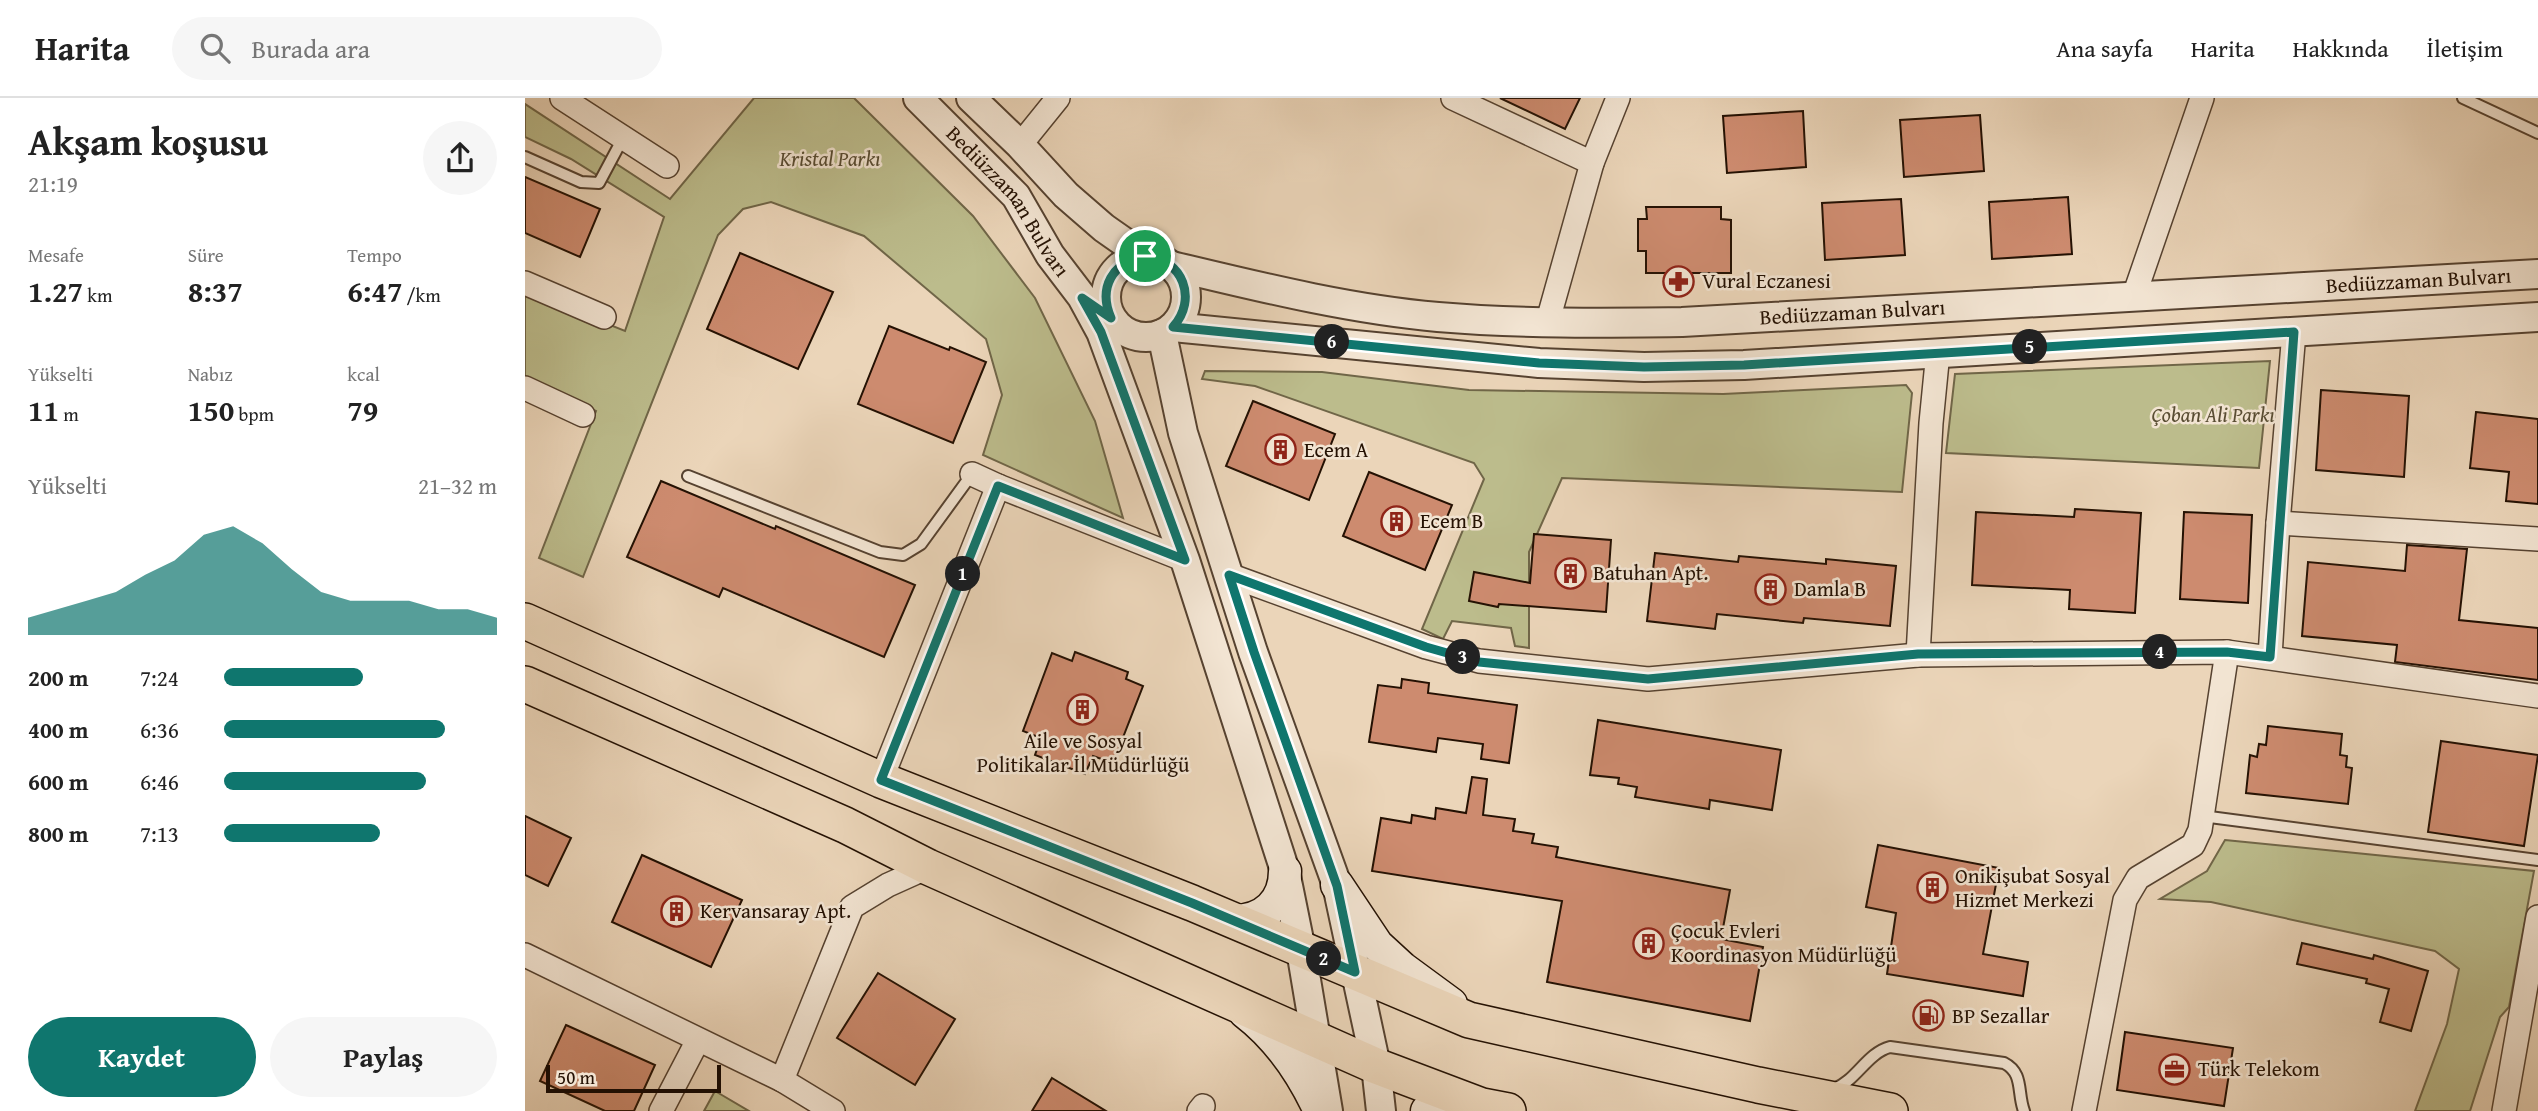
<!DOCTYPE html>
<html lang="tr">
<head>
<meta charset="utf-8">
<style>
	:root { --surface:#fff; --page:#f6f6f6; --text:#222; --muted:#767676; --line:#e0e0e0; --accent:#0f766e }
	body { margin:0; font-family:"Gentium Book Plus",serif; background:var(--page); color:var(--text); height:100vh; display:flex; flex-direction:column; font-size:26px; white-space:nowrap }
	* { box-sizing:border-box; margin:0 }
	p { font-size:23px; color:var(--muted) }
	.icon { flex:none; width:38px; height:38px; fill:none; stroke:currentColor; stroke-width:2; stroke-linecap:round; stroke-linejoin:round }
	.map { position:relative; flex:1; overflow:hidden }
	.sheet { display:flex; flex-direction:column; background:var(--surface); width:525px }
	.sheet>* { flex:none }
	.scale { position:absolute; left:21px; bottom:18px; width:175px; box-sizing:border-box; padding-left:7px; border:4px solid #241103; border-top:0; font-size:19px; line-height:24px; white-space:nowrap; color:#241103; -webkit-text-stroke:5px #f2e4d2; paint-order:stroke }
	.pin { position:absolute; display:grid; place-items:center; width:60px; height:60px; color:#fff; margin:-30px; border:4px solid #fff; border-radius:50%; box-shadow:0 2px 7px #0007 }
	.km { position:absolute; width:35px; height:35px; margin:-18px; border-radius:50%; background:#222; color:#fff; font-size:19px; line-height:35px; text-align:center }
	.round { display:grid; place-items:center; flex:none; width:74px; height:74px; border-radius:37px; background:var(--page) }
	.summary { display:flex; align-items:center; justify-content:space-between; height:119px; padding:0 28px }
	h1 { font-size:38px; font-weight:800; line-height:52px }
	.stats { display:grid; grid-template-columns:repeat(3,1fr); gap:10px; height:119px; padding:7px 28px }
	.stats div { display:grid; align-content:center }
	.stats b { font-size:30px; font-weight:800 }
	.stats small { font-size:19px; font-weight:400 }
	.stats p { font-size:19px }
	.chart { height:196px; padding:14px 28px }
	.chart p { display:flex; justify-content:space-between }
	.chart svg { width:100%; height:126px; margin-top:7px; fill:var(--accent); opacity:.7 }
	.cta { display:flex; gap:14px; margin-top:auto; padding:14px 28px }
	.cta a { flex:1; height:80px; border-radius:42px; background:var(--accent); color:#fff; font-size:28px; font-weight:800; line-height:80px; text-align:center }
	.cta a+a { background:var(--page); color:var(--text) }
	ul { padding:0 28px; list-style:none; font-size:23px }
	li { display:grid; grid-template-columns:112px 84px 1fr; align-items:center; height:52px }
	li i { height:18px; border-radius:9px; background:var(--accent) }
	header { display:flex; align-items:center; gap:42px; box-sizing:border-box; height:98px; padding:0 35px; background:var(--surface); border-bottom:2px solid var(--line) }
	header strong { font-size:33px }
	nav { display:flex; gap:38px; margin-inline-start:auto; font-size:24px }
	.search { width:490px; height:63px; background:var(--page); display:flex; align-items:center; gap:18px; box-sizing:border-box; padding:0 24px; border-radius:38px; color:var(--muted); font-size:26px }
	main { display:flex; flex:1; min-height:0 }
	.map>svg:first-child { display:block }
</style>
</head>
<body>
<header>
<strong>Harita</strong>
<div class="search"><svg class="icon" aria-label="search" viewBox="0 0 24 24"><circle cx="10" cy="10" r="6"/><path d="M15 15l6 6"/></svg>Burada ara</div>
<nav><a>Ana sayfa</a><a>Harita</a><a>Hakkında</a><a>İletişim</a></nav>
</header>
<main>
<section class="sheet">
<div class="summary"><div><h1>Akşam koşusu</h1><p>21:19</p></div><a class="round"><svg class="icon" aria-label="share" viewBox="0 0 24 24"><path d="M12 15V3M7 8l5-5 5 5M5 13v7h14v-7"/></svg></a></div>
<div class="stats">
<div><p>Mesafe</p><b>1.27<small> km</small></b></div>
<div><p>Süre</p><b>8:37</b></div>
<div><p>Tempo</p><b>6:47<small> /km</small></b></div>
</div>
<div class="stats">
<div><p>Yükselti</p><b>11<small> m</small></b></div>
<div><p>Nabız</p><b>150<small> bpm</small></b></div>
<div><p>kcal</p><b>79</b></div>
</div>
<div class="chart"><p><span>Yükselti</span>21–32 m</p>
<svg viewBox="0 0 160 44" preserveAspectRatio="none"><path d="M0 44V38L10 35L20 32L30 29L40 23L50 18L60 9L70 6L80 12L90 21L100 29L110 32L120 32L130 32L140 35L150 35L160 38V44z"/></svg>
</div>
<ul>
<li><b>200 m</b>7:24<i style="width:51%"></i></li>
<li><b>400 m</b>6:36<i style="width:81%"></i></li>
<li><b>600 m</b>6:46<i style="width:74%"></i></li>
<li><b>800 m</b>7:13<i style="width:57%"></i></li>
</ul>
<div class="cta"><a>Kaydet</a><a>Paylaş</a></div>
</section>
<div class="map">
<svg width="2013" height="1013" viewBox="0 0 2013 1013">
	<rect width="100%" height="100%" fill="#ebd5b9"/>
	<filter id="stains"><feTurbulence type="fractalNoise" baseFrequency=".00286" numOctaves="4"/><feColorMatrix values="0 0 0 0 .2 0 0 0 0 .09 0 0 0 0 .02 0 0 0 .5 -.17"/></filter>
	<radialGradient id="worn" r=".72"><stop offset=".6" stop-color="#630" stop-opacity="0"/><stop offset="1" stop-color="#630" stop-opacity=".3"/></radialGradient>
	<g fill="#bcbc8c" stroke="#706648" stroke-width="2">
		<polygon points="229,0 329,0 448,118 510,200 570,323 598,420 458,357 477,297 461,241 339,138 246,104 218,111 193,137 58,479 14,460 71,313 0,279 0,193 100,233 139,119 46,61 0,39 0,6 145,101"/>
		<polygon points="1745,263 1734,370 1421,355 1430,276"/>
		<polygon points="680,273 797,274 944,292 1198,296 1381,287 1387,295 1377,394 1037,380 1004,454 1004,550 990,548 986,530 927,523 918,541 897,531 959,381 949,365 730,288 677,281"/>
		<polygon points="1700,742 2009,773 1984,909 1975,919 1945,1013 1890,1013 1922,926 1934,871 1910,853 1686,804 1635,801 1682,773"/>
		<polygon points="190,993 224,1013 179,1013"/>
	</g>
	<g fill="#cd8b6f" stroke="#241103" stroke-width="2">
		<polygon points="975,0 1055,0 1040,31"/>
		<polygon points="1278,13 1281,69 1202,75 1198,18"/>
		<polygon points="1455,17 1459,73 1379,79 1375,22"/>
		<polygon points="0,79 75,111 55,159 0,135"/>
		<polygon points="1543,99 1547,156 1467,161 1464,104"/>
		<polygon points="1376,101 1380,157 1300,162 1297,105"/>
		<polygon points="1121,109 1196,109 1196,121 1206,122 1206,175 1121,175 1121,153 1113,153 1113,121 1122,121"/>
		<polygon points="215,155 308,194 273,271 182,231"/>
		<polygon points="364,228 424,252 425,249 461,264 428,345 333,306"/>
		<polygon points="1796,292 1884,298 1879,379 1791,372"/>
		<polygon points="728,303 810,336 784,402 701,368"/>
		<polygon points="1951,314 2013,321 2013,406 1981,403 1984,374 1945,370"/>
		<polygon points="844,374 927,407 900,472 818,438"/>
		<polygon points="136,383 250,431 251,428 390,487 359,559 198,490 194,499 102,459"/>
		<polygon points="1550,411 1616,415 1610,515 1544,511 1545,492 1447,487 1451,414 1549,419"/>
		<polygon points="1659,414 1727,417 1723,505 1655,501"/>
		<polygon points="1009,436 1086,442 1081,514 974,506 973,509 944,503 949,474 1005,485"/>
		<polygon points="1882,447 1942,451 1934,522 2013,530 2013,582 1870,564 1872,547 1777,538 1783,464 1880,473"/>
		<polygon points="1130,455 1213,464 1214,458 1301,466 1301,461 1371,468 1365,528 1279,520 1278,525 1192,516 1190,531 1122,523"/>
		<polygon points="550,554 603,574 601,581 618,588 588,665 568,658 560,676 510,657 516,640 498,633 527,555 547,563"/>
		<polygon points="877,581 904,585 903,595 992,607 984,665 956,661 958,646 913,640 911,654 844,644 853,587 876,590"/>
		<polygon points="1073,622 1256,652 1247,712 1185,702 1184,711 1110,699 1112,689 1093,686 1094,680 1065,677"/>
		<polygon points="1743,628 1817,636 1815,657 1822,658 1821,669 1827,670 1823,706 1721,695 1725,657 1732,659 1734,646 1741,647"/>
		<polygon points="1916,643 2013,657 1999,748 1903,734"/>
		<polygon points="947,679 962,681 958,717 990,721 988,733 1009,736 1007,745 1033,749 1031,759 1205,792 1196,841 1238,849 1225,923 1022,884 1037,803 847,773 856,720 886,725 887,717 910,721 911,710 941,715"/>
		<polygon points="0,718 46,740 23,788 0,777"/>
		<polygon points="1353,747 1474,770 1458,856 1503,864 1498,898 1362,876 1371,815 1341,809"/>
		<polygon points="117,757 217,802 186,869 87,824"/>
		<polygon points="1777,845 1848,861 1849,857 1903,873 1886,933 1855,924 1864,891 1841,885 1842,881 1772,866"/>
		<polygon points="353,875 430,921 390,987 312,940"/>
		<polygon points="41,927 130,967 109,1013 80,1013 15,983"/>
		<polygon points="1600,934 1708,950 1699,1008 1592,992"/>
		<polygon points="527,980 581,1013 507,1013"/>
	</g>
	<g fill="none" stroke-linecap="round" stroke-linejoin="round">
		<defs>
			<g id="service">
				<polyline points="1938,0 2013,35"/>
				<polyline points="0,59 56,84 74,85 98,40"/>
				<polyline points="163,378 355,454 378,457 396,446 447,376"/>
				<polyline points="1677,718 2013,762"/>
				<path d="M1309 991C1331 983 1342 955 1365 949L1479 965C1499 975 1492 995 1499 1013"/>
			</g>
			<g id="minor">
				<polyline points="37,0 142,68"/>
				<polyline points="928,0 1067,65"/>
				<polyline points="495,47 533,0"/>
				<polyline points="0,185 79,219"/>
				<polyline points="1609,198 1677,0"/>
				<polyline points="1022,226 1067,65 1093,0"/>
				<polyline points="0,290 58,317"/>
				<polyline points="447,376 473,388"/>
				<polyline points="1753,425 2013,441"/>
				<polyline points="704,477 901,549 954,563 1123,581 1393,557 1702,554 2013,598"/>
				<polyline points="1393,557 1406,325 1413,254"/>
				<polyline points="1745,559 1753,425 1769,234"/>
				<polyline points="356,682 473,388 660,462"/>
				<polyline points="0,857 257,982 308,1013"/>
				<polyline points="257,982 327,809 363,787 403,769"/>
				<polyline points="136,1013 173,942"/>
				<polyline points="674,1013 678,1008"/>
				<polyline points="1559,1013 1600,802 1613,780 1668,747 1675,732 1702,554"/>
				<polyline points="1979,1013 2013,819"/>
			</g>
			<g id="tertiary">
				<path id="s1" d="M393 0 491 98 525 157 557 199 576 234 660 462 760 773 776 852 803 1013"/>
				<polyline points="446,0 495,47 541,97 579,130 619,158"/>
				<circle cx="621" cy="199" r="40"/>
				<path id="s2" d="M647 168C735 189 823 211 913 219 995 226 1076 225 1157 224L2013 176"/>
				<polyline points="648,229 1014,265 1119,269 1219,267 2013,219"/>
				<polyline points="637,236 658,335 728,554 812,787 851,968 856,1013"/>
			</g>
			<g id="secondary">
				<polyline points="812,787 852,847 877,870 926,906"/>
				<path d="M709 823C739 823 760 804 760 773"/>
				<path d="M720 914C754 940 777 974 795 1013"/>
				<polyline points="902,1013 909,1010 956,1008"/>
			</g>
			<g id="primary">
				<polyline points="0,523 356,682 667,805 944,922 1233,987 1365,1013"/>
				<polyline points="0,586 320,727 403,769 851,968 957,1008 983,1013"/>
			</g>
		</defs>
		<use href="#service" stroke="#564230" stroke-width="14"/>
		<use href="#minor" stroke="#564230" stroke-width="26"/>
		<use href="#tertiary" stroke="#564230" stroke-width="32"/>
		<use href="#secondary" stroke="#241103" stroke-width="35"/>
		<use href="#primary" stroke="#241103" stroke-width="38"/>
		<use href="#service" stroke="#f2e4d2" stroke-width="10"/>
		<use href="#minor" stroke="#f2e4d2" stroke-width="23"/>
		<use href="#tertiary" stroke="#f2e4d2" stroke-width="28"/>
		<use href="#secondary" stroke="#f2e4d2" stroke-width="32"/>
		<use href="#primary" stroke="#ebd5b9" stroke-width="35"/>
	</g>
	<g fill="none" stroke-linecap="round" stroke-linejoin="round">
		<defs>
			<path id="route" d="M620 158C658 161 673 201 648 229L1014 265 1119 269 1219 267 1769 234 1745 559 1702 554 1393 556 1123 581 954 564 901 549 704 477 729 554 812 788 830 874 667 805 356 682 473 388 660 462 576 234 557 200 586 220C573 190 587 164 620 158Z"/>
		</defs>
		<use href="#route" stroke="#fff" stroke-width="14"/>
		<use href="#route" stroke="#0f766e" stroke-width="9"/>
	</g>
	<defs>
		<symbol id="pharmacy-ring" viewBox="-11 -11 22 22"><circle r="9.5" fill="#f2e4d2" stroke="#8f2418" stroke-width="1.5"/><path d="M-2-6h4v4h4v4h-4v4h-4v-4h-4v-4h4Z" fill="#8f2418"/></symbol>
		<symbol id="building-ring" viewBox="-11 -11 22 22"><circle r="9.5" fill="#f2e4d2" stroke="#8f2418" stroke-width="1.5"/><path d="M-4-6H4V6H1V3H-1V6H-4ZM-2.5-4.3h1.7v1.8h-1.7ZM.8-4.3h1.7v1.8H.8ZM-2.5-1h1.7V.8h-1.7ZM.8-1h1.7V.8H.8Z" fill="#8f2418"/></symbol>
		<symbol id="fuel-ring" viewBox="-11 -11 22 22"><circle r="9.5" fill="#f2e4d2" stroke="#8f2418" stroke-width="1.5"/><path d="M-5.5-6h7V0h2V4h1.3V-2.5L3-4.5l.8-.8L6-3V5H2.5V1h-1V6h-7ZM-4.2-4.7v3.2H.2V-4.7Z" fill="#8f2418"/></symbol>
		<symbol id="office-ring" viewBox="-11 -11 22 22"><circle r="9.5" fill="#f2e4d2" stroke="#8f2418" stroke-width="1.5"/><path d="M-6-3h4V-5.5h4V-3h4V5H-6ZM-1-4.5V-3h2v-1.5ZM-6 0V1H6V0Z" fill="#8f2418"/></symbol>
	</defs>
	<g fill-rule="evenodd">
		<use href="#pharmacy-ring" x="1136" y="166" width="35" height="35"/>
		<use href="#building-ring" x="738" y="334" width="35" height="35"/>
		<use href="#building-ring" x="854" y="406" width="35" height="35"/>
		<use href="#building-ring" x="1028" y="458" width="35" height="35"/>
		<use href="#building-ring" x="1228" y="474" width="35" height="35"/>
		<use href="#building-ring" x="540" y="594" width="35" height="35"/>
		<use href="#building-ring" x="1390" y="772" width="35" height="35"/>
		<use href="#building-ring" x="134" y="796" width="35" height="35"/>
		<use href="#building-ring" x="1106" y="828" width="35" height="35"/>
		<use href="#fuel-ring" x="1386" y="900" width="35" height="35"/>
		<use href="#office-ring" x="1632" y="954" width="35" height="35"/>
	</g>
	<g text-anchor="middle" stroke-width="5" stroke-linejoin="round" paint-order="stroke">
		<g font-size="21" font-style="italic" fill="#594d33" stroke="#f2e4d2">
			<text x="305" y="68">Kristal Parkı</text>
			<text x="1688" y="324">Çoban Ali Parkı</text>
		</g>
		<g font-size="21" fill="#241103" stroke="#f2e4d2">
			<text dy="7" stroke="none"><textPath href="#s1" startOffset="138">Bediüzzaman Bulvarı</textPath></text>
			<text dy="7" stroke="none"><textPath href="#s2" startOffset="1253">Bediüzzaman Bulvarı</textPath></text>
			<text dy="7" stroke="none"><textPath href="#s2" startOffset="686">Bediüzzaman Bulvarı</textPath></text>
		</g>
		<g font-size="21" fill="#241103" stroke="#f2e4d2" text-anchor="start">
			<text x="1177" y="190">Vural Eczanesi</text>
			<text x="779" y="359">Ecem A</text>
			<text x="895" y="430">Ecem B</text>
			<text x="1068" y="482">Batuhan Apt.</text>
			<text x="1269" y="498">Damla B</text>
			<text x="558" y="650" text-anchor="middle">Aile ve Sosyal<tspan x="558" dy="24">Politikalar İl Müdürlüğü</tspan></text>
			<text x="1430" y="785">Onikişubat Sosyal<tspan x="1430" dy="24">Hizmet Merkezi</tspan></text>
			<text x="175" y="820">Kervansaray Apt.</text>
			<text x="1146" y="840">Çocuk Evleri<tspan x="1146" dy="24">Koordinasyon Müdürlüğü</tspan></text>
			<text x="1427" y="925">BP Sezallar</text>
			<text x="1673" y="978">Türk Telekom</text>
		</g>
	</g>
	<rect width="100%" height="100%" filter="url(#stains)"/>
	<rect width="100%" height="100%" fill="url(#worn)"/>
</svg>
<div class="scale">50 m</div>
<div class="pin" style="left:620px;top:158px;background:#1e9e55"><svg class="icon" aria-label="arrive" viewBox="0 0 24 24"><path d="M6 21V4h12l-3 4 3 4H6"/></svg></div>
<b class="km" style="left:438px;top:476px">1</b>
<b class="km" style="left:799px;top:861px">2</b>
<b class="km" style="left:938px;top:559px">3</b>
<b class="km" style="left:1635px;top:554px">4</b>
<b class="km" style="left:1505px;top:249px">5</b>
<b class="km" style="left:807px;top:244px">6</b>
</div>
</main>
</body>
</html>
